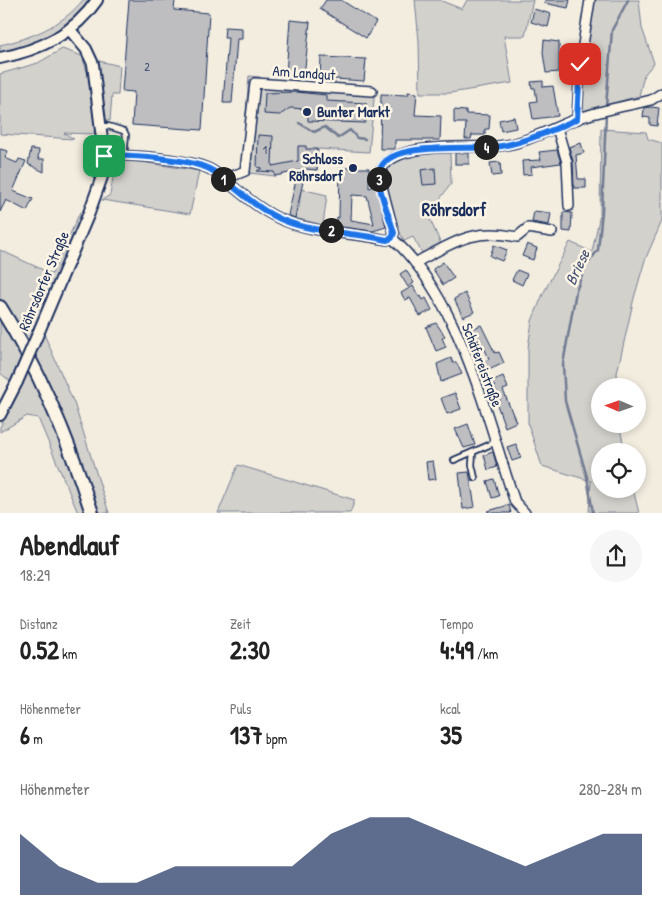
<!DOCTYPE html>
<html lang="de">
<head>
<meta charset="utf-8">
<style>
	:root { --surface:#fff; --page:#f6f6f6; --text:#222; --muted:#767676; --accent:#1b2f5e }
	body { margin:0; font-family:"Patrick Hand",sans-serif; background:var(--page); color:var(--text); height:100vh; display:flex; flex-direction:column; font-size:19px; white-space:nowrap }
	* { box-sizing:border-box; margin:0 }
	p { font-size:16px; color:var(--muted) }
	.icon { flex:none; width:28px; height:28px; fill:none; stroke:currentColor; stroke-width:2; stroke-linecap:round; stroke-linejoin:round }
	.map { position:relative; height:513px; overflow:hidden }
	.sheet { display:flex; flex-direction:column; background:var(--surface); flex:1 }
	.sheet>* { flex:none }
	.needle { width:32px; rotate:272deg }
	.fabs { position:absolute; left:591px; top:378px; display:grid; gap:10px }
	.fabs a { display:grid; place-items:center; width:55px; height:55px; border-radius:50%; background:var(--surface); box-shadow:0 2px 8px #0003; font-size:25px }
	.pin { position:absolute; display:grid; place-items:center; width:42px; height:42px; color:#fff; margin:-21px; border-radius:10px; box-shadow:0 2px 8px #0006 }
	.km { position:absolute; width:25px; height:25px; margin:-12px; border-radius:50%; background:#222; color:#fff; font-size:14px; line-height:25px; text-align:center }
	.round { display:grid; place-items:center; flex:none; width:52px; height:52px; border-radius:26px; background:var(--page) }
	.overview { display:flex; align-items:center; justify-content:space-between; height:85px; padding:0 20px }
	h1 { font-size:28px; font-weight:700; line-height:38px }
	.metrics { display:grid; grid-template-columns:repeat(3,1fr); gap:8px; height:85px; padding:5px 20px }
	.metrics div { display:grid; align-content:center }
	.metrics b { font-size:25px; font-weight:700 }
	.metrics small { font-size:14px; font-weight:400 }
	.metrics p { font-size:14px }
	.chart { height:140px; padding:10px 20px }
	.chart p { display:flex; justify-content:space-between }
	.chart svg { width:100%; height:90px; margin-top:5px; fill:var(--accent); opacity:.7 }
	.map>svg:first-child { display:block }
</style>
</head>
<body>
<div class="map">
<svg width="662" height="513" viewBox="0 0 662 513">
	<rect width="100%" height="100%" fill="#f3ede0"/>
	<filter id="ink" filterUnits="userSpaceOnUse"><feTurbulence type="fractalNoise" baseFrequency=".02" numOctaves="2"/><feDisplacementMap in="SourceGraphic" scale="10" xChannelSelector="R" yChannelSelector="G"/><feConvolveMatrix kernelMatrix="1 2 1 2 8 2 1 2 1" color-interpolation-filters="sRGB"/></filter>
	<g filter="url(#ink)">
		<g fill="#d3d1cc" stroke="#778095">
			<path d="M83 0H89C67 30 35 45 0 53V45C31 38 62 26 83 0Z"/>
			<polygon points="415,0 439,0 462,9 467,0 533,0 525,36 504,36 512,83 450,93 420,93 419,41"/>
			<polygon points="593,0 639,0 642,28 654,63 644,75 639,96 584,111 581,109 584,59"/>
			<polygon points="62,49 82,56 91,84 95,128 94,134 64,133 74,139 0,134 0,74 38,63"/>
			<polygon points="95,60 120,66 118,95 112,95 110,121 105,119 102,113"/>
			<polygon points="249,76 260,77 262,80 375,88 369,152 318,149 317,170 306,169 275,176 241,172"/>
			<polygon points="601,129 646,132 648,139 662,143 662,221 645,260 634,298 617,373 617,386 600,386 600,424 619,424 625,451 600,451 600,489 633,489 639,513 589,513 591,481 542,466 528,424 528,348 532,321 543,294 570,242 592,252 600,214"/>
			<path d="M429 153H450L451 184 428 215 441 244 422 253 413 237 404 241C397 227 375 177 389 165 398 156 417 155 429 153Z"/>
			<polygon points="116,160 129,160 199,171 190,214 102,200 110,195"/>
			<polygon points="301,189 327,195 323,225 295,218 297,208 299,208"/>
			<polygon points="80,212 80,224 12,377 22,386 44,334 74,403 109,513 78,513 38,418 27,416 0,432 0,427 20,389 0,373 0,250 52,274"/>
			<polygon points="238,465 355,500 350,513 218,513"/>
		</g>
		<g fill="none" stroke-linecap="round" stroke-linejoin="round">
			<g stroke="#707a91" stroke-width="2.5">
				<polyline points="606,107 612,30 628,0"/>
				<polyline points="299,123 314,132 325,127 338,138 350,130 357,138 365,139"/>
				<polyline points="593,513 587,477 565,401 563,364 576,291 585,267 598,250 602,211 606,113"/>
			</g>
		</g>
		<g fill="#bebec0" stroke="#1b2f5e" fill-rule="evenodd">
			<polygon points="129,0 175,0 174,10 209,13 202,130 132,125 134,92 122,91"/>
			<polygon points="326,0 341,0 376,22 366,38 320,9"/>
			<polygon points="545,0 570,0 568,8 544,3"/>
			<polygon points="534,9 551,14 548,27 531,22"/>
			<polygon points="290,20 310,22 304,76 286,74"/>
			<polygon points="225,27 242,28 242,39 237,39 232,103 223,103 228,38 224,38"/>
			<polygon points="544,40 559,42 559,72 546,73 543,53"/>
			<polygon points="321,57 366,59 364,81 320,78"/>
			<polygon points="543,81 543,87 553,86 558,116 533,119 530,102 537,101 535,88 532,88 531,82"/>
			<polygon points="296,92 326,95 326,101 366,103 365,123 308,121 308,111 306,109 290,108 280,115 264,114 265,93"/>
			<polygon points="408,92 417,93 415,115 441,116 440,140 395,140 395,149 380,149 381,94 408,95"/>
			<polygon points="651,107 659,108 657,126 650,125 650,118 643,117 644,108"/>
			<polygon points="454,110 466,111 466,114 490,115 489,129 485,129 485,135 472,135 471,139 465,139 466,123 454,123"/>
			<polygon points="514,117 516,128 501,131 499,120"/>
			<polygon points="258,135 273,136 272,166 298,161 298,146 306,146 306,149 317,149 317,170 306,169 275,176 274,172 257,171 262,168 257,167"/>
			<polygon points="581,143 584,153 576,155 578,179 586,179 586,188 574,188 573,161 569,147"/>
			<polygon points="0,149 8,151 5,158 17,163 19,159 26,161 13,191 33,199 27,211 6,200 0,212"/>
			<polygon points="31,149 39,150 38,159 44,159 44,172 28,164"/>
			<polygon points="557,150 561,163 531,167 532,174 523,175 522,161 541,160 539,152"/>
			<rect x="455" y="153" width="14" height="11"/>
			<polygon points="500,162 501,175 492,176 490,163"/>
			<path d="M340 168H369V188L376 186 386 227 373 231 335 226 337 217 339 218ZM352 195 367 196 374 224 351 220Z"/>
			<polygon points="435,168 436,184 423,185 421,170"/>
			<polygon points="296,180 303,182 295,218 288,215"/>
			<polygon points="534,211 551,213 549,225 532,222"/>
			<polygon points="563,212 572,213 571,232 563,231"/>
			<polygon points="527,244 537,248 533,260 522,256"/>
			<polygon points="494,245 507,250 502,261 490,256"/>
			<polygon points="443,262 454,278 443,285 433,269"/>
			<polygon points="406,270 414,283 408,287 400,274"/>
			<polygon points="517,270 527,274 522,285 512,280"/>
			<polygon points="413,286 419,297 421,296 423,300 426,298 432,310 420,316 410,298 405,300 401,293"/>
			<polygon points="465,293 474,312 463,317 454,299"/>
			<polygon points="436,323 445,336 442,338 446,347 436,351 426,327"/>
			<polygon points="481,325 495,353 499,352 504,363 482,373 478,364 489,359 484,347 479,349 470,330"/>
			<polygon points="451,358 453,363 456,362 462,374 441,382 437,364"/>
			<polygon points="503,376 508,388 503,390 516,422 505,427 496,402 500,401 492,381"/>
			<polygon points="455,393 461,409 447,414 441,398"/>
			<polygon points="468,424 475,445 464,448 455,429"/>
			<polygon points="516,444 521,458 512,461 507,447"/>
			<polygon points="493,452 497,467 488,470 484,455"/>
			<polygon points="433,461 436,479 428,480 426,462"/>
			<polygon points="469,472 475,507 463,509 459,473"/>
			<polygon points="494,479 499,496 492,498 487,481"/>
			<polygon points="509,505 511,513 488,513 488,511"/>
		</g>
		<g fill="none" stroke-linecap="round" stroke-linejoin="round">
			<defs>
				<g id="service">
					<polyline points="101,127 108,126 124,131 126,135 124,155"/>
					<polyline points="473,452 472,465 475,478"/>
					<polyline points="454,460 496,442"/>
				</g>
				<g id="minor">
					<polyline points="577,119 580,64 590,0"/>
					<polyline points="557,128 567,162 569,206"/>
					<path d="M104 156C127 154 195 159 213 171 237 188 257 210 285 221 315 233 355 233 387 240L392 238"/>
					<polyline points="227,182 230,177 245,171 255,83 372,91"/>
					<path d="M392 238 394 233 379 175C389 139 468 149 498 146 525 144 552 128 577 119 601 110 627 106 651 100L662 93"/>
					<path d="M392 238C461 300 486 417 515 502L525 513"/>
					<path d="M415 263C452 243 474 227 517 237L528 228 552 232"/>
				</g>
				<g id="tertiary">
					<path d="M0 58C40 50 74 34 97 0"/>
					<polyline points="40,329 89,213 103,174 104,156 93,64 86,49 70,30"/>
					<polyline points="0,415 17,382"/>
				</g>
				<path id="secondary" d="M0 307C41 372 69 441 92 513"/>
			</defs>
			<use href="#service" stroke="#1b2f5e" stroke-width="8"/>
			<use href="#minor" stroke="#1b2f5e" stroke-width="12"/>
			<use href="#tertiary" stroke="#1b2f5e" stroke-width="14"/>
			<use href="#secondary" stroke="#1b2f5e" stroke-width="16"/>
			<use href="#service" stroke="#fcf5e5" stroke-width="4.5"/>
			<use href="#minor" stroke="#fcf5e5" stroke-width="9"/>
			<use href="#tertiary" stroke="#fcf5e5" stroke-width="10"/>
			<use href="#secondary" stroke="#fcf5e5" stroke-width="12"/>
			<defs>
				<polyline id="tertiary-bridge" points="17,382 40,329"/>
			</defs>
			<use href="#tertiary-bridge" stroke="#1b2f5e" stroke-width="14" stroke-linecap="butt"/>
			<use href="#tertiary-bridge" stroke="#fcf5e5" stroke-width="10"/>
		</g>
	</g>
	<g fill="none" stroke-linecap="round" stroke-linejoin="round" filter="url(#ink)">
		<defs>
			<path id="route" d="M104 156C127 154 195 159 213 171 237 188 257 210 285 221 315 233 355 232 387 240L392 238 394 233C390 216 373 182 381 167 395 140 476 151 502 146 528 141 554 130 577 119L580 64"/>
		</defs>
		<use href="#route" stroke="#fff" stroke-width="10"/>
		<use href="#route" stroke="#1a73e8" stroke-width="6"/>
	</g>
	<g fill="#1b2f5e" stroke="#fcf5e5" stroke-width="2">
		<circle cx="307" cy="112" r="5"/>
		<circle cx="353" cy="168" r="5"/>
	</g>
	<g text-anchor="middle" stroke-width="5" stroke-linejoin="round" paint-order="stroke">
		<g font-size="12" fill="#445376">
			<text x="147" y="71">2</text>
			<text x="265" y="154">1</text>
		</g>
		<g font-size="15" fill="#1b2f5e" stroke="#fcf5e5">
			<text transform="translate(304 73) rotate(4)" y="5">Am Landgut</text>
			<text transform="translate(44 281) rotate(-67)" y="5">Röhrsdorfer Straße</text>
			<text transform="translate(482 365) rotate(69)" y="5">Schäfereistraße</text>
		</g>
		<g font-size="15" font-weight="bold" fill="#1b2f5e" stroke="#fcf5e5" text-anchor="start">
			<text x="317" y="117">Bunter Markt</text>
			<text x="343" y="164" text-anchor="end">Schloss<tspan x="343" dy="17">Röhrsdorf</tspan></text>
		</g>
		<g font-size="16" font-style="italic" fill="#465478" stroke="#fcf5e5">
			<text transform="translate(577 267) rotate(-65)" y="6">Briese</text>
		</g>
		<g font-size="18" font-weight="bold" fill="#1b2f5e" stroke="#fcf5e5">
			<text x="454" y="216">Röhrsdorf</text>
		</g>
	</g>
</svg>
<div class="fabs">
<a><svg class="needle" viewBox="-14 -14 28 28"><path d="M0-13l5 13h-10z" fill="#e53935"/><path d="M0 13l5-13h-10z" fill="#767676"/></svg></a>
<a><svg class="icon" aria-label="locate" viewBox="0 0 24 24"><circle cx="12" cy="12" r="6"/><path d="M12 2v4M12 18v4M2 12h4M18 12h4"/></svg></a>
</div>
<div class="pin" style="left:104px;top:156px;background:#1e9e55"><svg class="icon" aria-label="arrive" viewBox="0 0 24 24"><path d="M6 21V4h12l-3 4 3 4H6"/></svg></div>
<div class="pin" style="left:580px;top:64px;background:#d93025"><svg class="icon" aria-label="check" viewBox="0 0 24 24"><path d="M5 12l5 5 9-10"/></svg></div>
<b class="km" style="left:223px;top:179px">1</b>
<b class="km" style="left:331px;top:230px">2</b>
<b class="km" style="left:379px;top:179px">3</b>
<b class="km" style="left:486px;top:147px">4</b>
</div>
<section class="sheet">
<div class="overview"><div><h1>Abendlauf</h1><p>18:29</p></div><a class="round"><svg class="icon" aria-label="share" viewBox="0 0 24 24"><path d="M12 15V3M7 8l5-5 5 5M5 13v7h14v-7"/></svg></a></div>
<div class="metrics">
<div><p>Distanz</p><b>0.52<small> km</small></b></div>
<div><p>Zeit</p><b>2:30</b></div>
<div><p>Tempo</p><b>4:49<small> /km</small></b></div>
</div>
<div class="metrics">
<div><p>Höhenmeter</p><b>6<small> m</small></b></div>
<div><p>Puls</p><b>137<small> bpm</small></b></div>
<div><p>kcal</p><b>35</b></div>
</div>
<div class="chart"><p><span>Höhenmeter</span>280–284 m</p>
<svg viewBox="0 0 160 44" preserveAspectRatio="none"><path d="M0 44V14L10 30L20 38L30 38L40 30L50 30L60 30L70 30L80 14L90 6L100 6L110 14L120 22L130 30L140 22L150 14L160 14V44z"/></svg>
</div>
</section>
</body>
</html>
